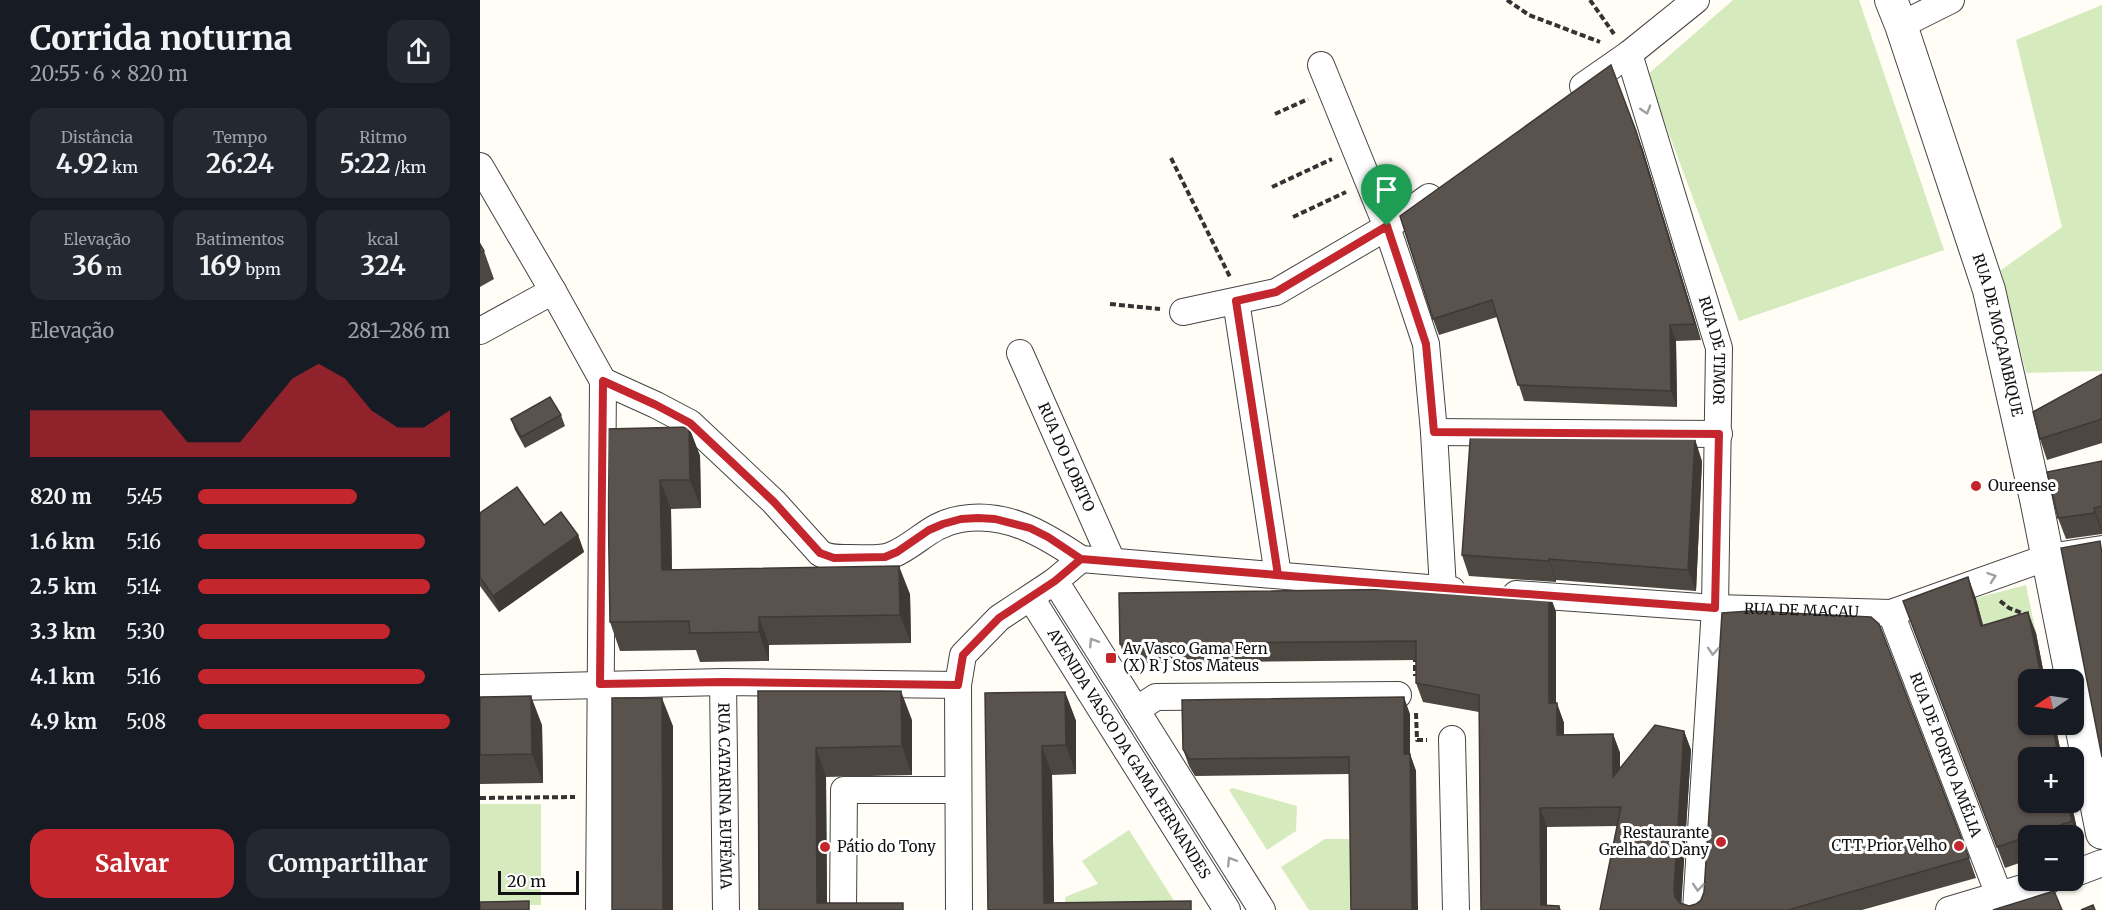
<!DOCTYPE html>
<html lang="pt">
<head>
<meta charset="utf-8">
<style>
	:root { --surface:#171b24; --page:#242831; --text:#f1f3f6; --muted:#9ea1a6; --accent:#c4262e }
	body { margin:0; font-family:Merriweather,serif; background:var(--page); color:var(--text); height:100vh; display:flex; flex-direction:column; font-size:22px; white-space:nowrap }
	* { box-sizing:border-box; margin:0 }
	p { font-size:20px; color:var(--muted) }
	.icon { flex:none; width:33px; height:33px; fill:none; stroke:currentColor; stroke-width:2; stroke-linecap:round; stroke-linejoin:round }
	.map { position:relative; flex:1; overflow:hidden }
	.sheet { display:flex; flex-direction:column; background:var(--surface); width:480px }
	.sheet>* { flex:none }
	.needle { width:39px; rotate:257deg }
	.tools { position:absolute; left:1538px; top:669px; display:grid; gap:12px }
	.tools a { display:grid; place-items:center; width:66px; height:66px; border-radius:12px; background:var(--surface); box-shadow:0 2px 4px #0004; font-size:30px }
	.scale { position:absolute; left:18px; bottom:15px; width:81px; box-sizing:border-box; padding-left:6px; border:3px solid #111; border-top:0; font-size:16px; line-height:21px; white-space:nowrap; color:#111; -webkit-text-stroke:4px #fff; paint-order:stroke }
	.pin { position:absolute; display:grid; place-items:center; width:51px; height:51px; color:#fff; margin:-62px -26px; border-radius:50% 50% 50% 0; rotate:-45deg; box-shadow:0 0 6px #0007 }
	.pin .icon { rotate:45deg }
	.round { display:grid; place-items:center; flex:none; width:63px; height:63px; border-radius:18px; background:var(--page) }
	.overview { display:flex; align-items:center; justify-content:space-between; height:102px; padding:0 30px }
	h1 { font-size:33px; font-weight:700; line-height:45px }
	.stats { display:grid; grid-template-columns:repeat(3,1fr); gap:9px; height:102px; padding:6px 30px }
	.stats div { display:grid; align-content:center; border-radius:15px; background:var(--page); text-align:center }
	.stats b { font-size:26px; font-weight:700 }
	.stats small { font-size:16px; font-weight:400 }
	.stats p { font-size:16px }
	.chart { height:168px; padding:12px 30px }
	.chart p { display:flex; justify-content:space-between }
	.chart svg { width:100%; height:108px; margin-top:6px; fill:var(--accent); opacity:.7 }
	.primary-button { display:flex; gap:12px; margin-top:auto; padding:12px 30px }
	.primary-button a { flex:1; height:69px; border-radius:18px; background:var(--accent); color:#fff; font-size:24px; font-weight:700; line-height:69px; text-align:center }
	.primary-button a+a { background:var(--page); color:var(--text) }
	ul { padding:0 30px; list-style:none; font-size:20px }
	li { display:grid; grid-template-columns:96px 72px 1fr; align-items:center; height:45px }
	li i { height:15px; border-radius:8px; background:var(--accent) }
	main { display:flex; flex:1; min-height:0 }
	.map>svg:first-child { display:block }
</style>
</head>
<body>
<main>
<section class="sheet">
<div class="overview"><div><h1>Corrida noturna</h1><p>20:55 · 6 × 820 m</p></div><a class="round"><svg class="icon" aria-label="share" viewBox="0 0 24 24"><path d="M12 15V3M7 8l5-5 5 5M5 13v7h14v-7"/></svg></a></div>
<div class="stats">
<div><p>Distância</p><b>4.92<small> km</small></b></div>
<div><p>Tempo</p><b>26:24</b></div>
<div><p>Ritmo</p><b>5:22<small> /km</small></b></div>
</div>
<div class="stats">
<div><p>Elevação</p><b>36<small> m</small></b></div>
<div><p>Batimentos</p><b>169<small> bpm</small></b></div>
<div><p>kcal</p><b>324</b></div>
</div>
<div class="chart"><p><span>Elevação</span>281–286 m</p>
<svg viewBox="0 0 160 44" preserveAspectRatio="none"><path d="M0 44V25L10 25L20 25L30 25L40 25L50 25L60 38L70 38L80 38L90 25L100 12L110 6L120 12L130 25L140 32L150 32L160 25V44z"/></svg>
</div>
<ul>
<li><b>820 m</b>5:45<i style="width:63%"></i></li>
<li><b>1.6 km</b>5:16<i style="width:90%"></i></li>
<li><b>2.5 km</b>5:14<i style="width:92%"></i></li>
<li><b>3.3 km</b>5:30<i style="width:76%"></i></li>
<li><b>4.1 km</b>5:16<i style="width:90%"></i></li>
<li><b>4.9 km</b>5:08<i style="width:100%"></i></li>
</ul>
<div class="primary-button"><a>Salvar</a><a>Compartilhar</a></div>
</section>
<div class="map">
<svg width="1622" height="910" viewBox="0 0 1622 910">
	<rect width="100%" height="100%" fill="#fffdf5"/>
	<g fill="#d5ebbd">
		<polygon points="1253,0 1379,0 1464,250 1259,321 1167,75"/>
		<polygon points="1622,5 1622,371 1546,373 1521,270 1582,227 1536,40"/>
		<polygon points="1546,585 1556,633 1509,647 1496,598"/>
		<polygon points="752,788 817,806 816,831 787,850 749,790"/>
		<rect x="0" y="804" width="61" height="101"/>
		<polygon points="649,830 700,910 586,910 585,897 618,884 602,861"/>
		<polygon points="845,839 872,839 873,910 829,910 801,867"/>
	</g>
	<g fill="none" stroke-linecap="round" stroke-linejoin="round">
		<defs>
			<g id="minor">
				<polyline points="1421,25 1471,0"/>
				<path id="s1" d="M1149 54 1239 348 1235 608 1216 910"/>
				<polyline points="841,65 907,227 946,344 954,432 963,589"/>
				<polyline points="1103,86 1149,54 1216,0"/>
				<polyline points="0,166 73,291 123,381 119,910"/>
				<polyline points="756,301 798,575"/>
				<polyline points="703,312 796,292 907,227 949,197"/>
				<polyline points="0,331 73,291"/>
				<path id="s2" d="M540 353 632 561"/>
				<path d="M123 381 176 405 210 423 294 502 340 553C349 559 360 558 371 558 384 558 401 560 412 555 438 544 450 524 481 519 527 511 565 535 601 559L972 590"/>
				<polyline points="954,432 1239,434"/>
				<polyline points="575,581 782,910"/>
				<path id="s3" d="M1036 594 1235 608 1411 613 1568 557 1622 549"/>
				<path id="s4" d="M551 598 747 910"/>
				<path id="s5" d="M1411 613 1519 895"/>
				<path id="s6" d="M243 682 246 910"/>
				<polyline points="0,688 243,682 478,685"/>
				<polyline points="656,710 676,697 918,695"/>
				<polyline points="972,739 976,910"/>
				<polyline points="1593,874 1622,863"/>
				<polyline points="363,910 364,790 478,790"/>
				<polyline points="479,910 478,685 483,655 519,618 575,581 601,559"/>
				<polyline points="1469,910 1569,880"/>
			</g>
			<g id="tertiary">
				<path id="s7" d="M1411 0 1421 25 1509 290 1556 499 1592 680"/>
				<polyline points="1593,684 1622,833"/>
			</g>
		</defs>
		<use href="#minor" stroke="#444" stroke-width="28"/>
		<use href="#tertiary" stroke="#444" stroke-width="34"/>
		<g stroke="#333" stroke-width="4" stroke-dasharray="6 3" stroke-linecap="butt">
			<polyline points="1027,0 1049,15 1120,42"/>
			<polyline points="1110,0 1134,34"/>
			<polyline points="795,114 828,99"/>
			<polyline points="691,158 750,277"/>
			<polyline points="792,187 852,159"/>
			<polyline points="813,217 866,192"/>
			<polyline points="630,304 680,309"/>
			<polyline points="1520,601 1529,608 1547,615"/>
			<polyline points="935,656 935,676"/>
			<polyline points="936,713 937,740 947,740"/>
			<polyline points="0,798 95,797"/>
		</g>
		<use href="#minor" stroke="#fff" stroke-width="26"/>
		<use href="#tertiary" stroke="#fff" stroke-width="32"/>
	</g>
	<g fill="#4d4742">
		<polygon points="1162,147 1221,340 1196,341 1197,407 1044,401 1017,317 959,335 953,319"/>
		<polygon points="0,244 4,251 14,279 0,287"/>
		<polygon points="1622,374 1622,443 1567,460 1560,439"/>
		<polygon points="81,415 85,426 45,448 35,430 31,419"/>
		<polygon points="209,427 220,456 221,508 191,509 192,569 430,594 431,643 289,645 289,661 220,662 216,650 140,651 130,622 127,429"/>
		<polygon points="1222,461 1216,591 1076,580 1076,582 989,576 982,555"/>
		<polygon points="1622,461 1622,534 1586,539 1578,518"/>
		<polygon points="0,513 64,525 98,535 104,552 19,612 0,586"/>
		<polygon points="1488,577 1496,599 1503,625 1556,633 1565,680 1548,680 1548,724 1575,724 1582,758 1548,802 1591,802 1600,842 1593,844 1593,836 1548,836 1548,860 1525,868 1431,622"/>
		<polygon points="1069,593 1076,612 1076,703 1084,723 1084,735 1133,734 1140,753 1140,769 1204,731 1211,750 1201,903 1209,906 1489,858 1496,878 1382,910 1120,910 1137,826 1067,827 1067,906 1079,906 1081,910 1001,910 999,712 943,702 936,683 936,660 647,663 640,644"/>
		<polygon points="278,691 432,720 432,775 346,777 347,903 279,910"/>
		<polygon points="585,692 596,721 596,774 572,775 574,902 508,910 505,693"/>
		<polygon points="0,697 62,725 63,783 0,784"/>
		<polygon points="930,714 930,754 936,771 869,774 715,776 709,766 703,749"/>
	</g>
	<g fill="#3f3936">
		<polygon points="1156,131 1162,147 1221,340 1215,324"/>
		<polygon points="1190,325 1196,341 1197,407 1191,391"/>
		<polygon points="209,427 220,456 221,508 210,480"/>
		<polygon points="1215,439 1222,461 1216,591 1208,570"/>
		<polygon points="180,480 191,509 192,598 182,570"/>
		<polygon points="1614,508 1622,529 1622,533 1615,513"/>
		<polygon points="98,535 104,552 19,612 13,596"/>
		<polygon points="1069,559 1076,580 1076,582 1069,561"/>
		<polygon points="419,566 430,594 431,643 420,615"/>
		<polygon points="1488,577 1496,599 1509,647 1501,626"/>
		<polygon points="1069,593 1076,612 1076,723 1069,703"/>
		<polygon points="1548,612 1556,633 1565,680 1562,680"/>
		<polygon points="279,617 289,645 289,661 279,632"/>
		<polygon points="421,691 432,720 432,775 422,746"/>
		<polygon points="585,692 596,721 596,774 586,745"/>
		<polygon points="51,696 62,725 63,783 52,754"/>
		<polygon points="924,697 930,714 930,771 924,754"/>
		<polygon points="182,698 193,726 193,910 183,910"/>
		<polygon points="1077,703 1084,723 1084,754 1077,735"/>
		<polygon points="1572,724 1575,724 1582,758 1579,758"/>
		<polygon points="1204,731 1211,750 1201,910 1195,897 1194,890"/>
		<polygon points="1133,734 1140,753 1140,797 1133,777"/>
		<polygon points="562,746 572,775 574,910 564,903"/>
		<polygon points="336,748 346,777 347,910 337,903"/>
		<polygon points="930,754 936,771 938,910 932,910"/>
		<polygon points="1588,802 1591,802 1600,842 1592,821"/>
		<polygon points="1060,808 1067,827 1067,910 1061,905"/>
	</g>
	<g fill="#5a524d" stroke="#3f3936" stroke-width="1.5">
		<polygon points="1131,65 1156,131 1215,324 1190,325 1191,391 1038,385 1012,300 953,319 920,216"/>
		<polygon points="0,244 4,251 0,253"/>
		<polygon points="1622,374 1622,419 1560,439 1553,412"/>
		<polygon points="70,397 81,415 41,437 31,419"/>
		<polygon points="209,427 210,480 180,480 182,570 419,566 420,615 279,617 279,632 210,633 209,621 130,622 127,429"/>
		<polygon points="991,428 1215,439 1208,570 1069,559 1069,561 982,555"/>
		<polygon points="1622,461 1622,506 1614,508 1615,513 1578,518 1567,472"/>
		<polygon points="37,487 64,525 81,512 98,535 13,596 0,577 0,513"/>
		<polygon points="1620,541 1622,554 1622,757 1581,548"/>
		<polygon points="1488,577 1501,626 1548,612 1562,680 1548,680 1548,724 1572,724 1579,758 1548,758 1548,802 1588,802 1592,821 1517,847 1423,601"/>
		<polygon points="937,585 1069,593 1069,703 1077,703 1077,735 1133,734 1133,777 1175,725 1204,731 1194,890 1195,897 1200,903 1209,906 1216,904 1221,900 1224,892 1242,613 1270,611 1391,617 1399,624 1489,858 1308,910 1120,910 1141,807 1060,808 1061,905 1079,906 1079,910 1001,910 999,695 936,683 936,641 640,644 639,593 937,589"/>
		<polygon points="278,691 421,691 422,746 336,748 337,903 423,903 423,910 279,910"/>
		<polygon points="585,692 586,745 562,746 564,903 711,901 711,910 508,910 505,693"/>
		<polygon points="51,696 52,754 0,755 0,697"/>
		<polygon points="924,697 924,754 930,754 932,910 871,910 869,757 709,759 703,749 702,700"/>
		<polygon points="132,698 182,698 183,910 132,910"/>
		<polygon points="1574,891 1582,910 1513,910"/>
		<polygon points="49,901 49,910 0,910 0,902"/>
		<polygon points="1613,905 1615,910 1601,910"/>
	</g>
	<defs><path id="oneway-chevron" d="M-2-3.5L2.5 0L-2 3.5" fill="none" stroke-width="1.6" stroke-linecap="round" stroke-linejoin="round" transform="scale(1.5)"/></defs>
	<g stroke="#a0a0a0">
		<use href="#oneway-chevron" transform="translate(1166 110) rotate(73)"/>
		<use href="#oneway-chevron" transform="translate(1512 577) rotate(-19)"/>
		<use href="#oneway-chevron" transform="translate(613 642) rotate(-122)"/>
		<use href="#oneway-chevron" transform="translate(1233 651) rotate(94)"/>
		<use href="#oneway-chevron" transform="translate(751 861) rotate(-122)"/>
		<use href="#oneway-chevron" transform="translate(1218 887) rotate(94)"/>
	</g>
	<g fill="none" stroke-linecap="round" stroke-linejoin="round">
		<defs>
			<path id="route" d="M907 226 796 292 756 301 798 575 601 559 568 537 550 528 515 519 498 518 481 519 463 524 449 530 417 552 405 557 354 558 340 553 294 502 210 423 176 405 123 381 120 684 243 682 478 685 483 655 519 618 575 581 601 559C812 577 1024 593 1235 608L1239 434 954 432 946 344 907 226"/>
		</defs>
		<use href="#route" stroke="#fff" stroke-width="12"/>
		<use href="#route" stroke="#c4262e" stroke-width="8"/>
	</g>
	<g fill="#c4262e" stroke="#fff" stroke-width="2">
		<circle cx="1496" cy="486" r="6"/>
		<rect x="625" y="652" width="12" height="12" rx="3"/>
		<circle cx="1241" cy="842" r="6"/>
		<circle cx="1479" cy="846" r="6"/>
		<circle cx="345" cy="847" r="6"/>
	</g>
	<g text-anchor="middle" stroke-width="6" stroke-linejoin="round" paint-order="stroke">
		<g font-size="15" fill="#111" stroke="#fff">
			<text dy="5" stroke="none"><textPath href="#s7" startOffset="352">RUA DE MOÇAMBIQUE</textPath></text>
			<text dy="5" stroke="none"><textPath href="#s1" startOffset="309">RUA DE TIMOR</textPath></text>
			<text dy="5" stroke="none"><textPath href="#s2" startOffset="114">RUA DO LOBITO</textPath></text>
			<text dy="5" stroke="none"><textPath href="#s3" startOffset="286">RUA DE MACAU</textPath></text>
			<text dy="5" stroke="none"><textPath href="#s4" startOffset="184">AVENIDA VASCO DA GAMA FERNANDES</textPath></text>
			<text dy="5" stroke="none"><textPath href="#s5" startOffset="152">RUA DE PORTO AMÉLIA</textPath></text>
			<text dy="5" stroke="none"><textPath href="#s6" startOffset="114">RUA CATARINA EUFÉMIA</textPath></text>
		</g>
		<g font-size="15" fill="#111" stroke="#fff" text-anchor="start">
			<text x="1508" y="491">Oureense</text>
			<text x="643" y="654">Av Vasco Gama Fern<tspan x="643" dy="17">(X) R J Stos Mateus</tspan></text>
			<text x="1229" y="838" text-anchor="end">Restaurante<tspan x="1229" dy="17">Grelha do Dany</tspan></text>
			<text x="1467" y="851" text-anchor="end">CTT Prior Velho</text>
			<text x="357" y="852">Pátio do Tony</text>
		</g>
	</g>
</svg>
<div class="tools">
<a><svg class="needle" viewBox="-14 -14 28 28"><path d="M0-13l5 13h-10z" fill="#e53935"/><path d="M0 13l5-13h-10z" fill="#9ea1a6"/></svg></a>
<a>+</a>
<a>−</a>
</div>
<div class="scale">20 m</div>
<div class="pin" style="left:907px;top:226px;background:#1e9e55"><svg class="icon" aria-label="arrive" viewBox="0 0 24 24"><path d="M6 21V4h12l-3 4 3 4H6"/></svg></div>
</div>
</main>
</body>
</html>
